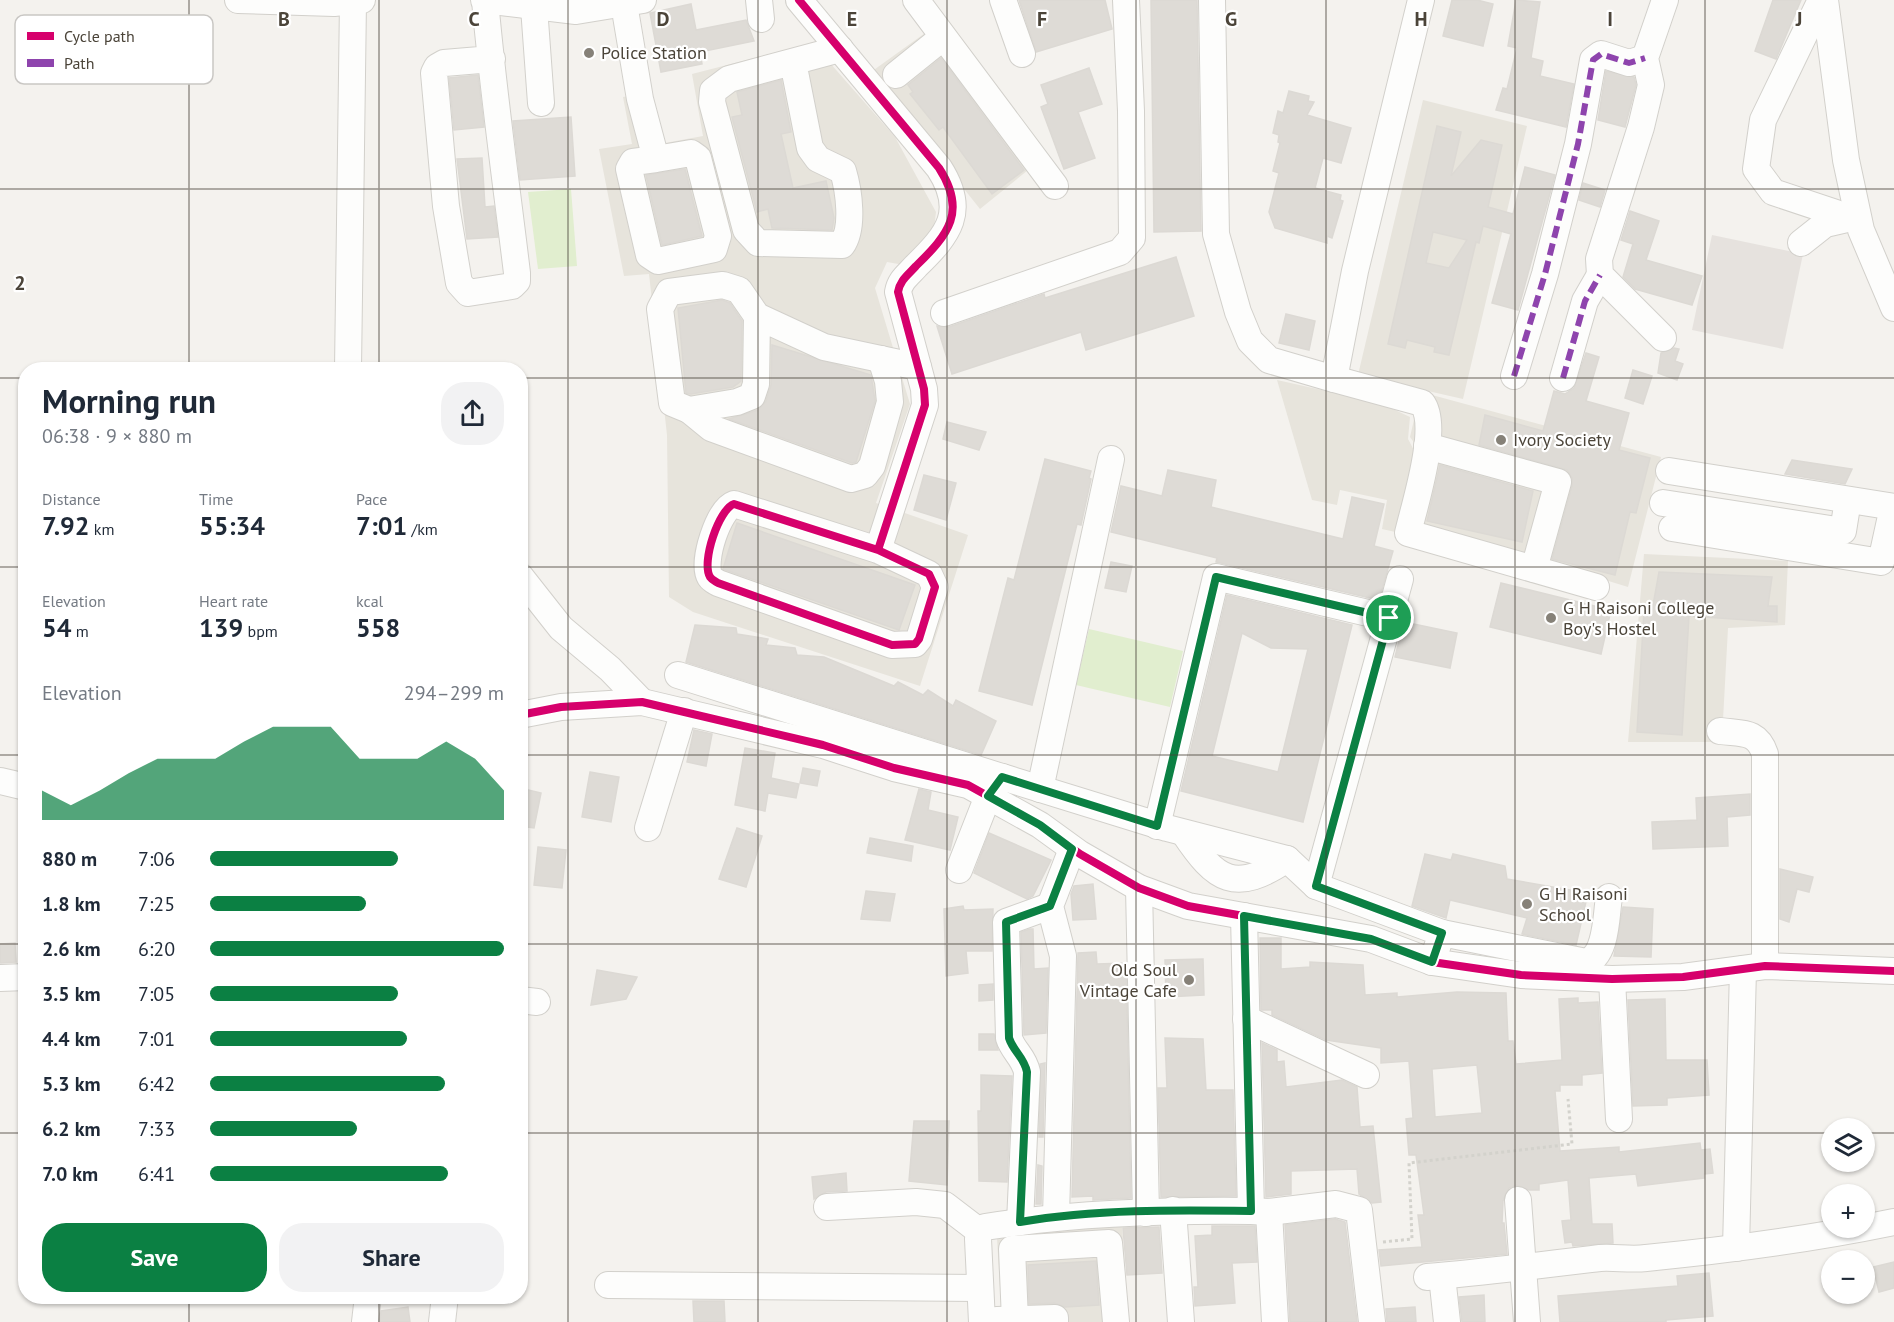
<!DOCTYPE html>
<html lang="en">
<head>
<meta charset="utf-8">
<style>
	:root { --surface:#fff; --page:#f2f2f3; --text:#1f2937; --muted:#747a83; --accent:#0b8043 }
	body { margin:0; font-family:"PT Sans",sans-serif; background:var(--page); color:var(--text); height:100vh; display:flex; flex-direction:column; font-size:22px; white-space:nowrap }
	* { box-sizing:border-box; margin:0 }
	p { font-size:20px; color:var(--muted) }
	.icon { flex:none; width:33px; height:33px; fill:none; stroke:currentColor; stroke-width:2; stroke-linecap:round; stroke-linejoin:round }
	.map { position:relative; flex:1; overflow:hidden }
	.drawer { position:absolute; left:18px; top:362px; width:510px; height:942px; display:flex; flex-direction:column; background:var(--surface); border-radius:24px; box-shadow:0 2px 4px #0004 }
	.drawer>* { flex:none }
	.fabs { position:absolute; left:1821px; top:1118px; display:grid; gap:12px }
	.fabs a { display:grid; place-items:center; width:54px; height:54px; border-radius:50%; background:var(--surface); box-shadow:0 2px 4px #0004; font-size:30px }
	.pin { position:absolute; display:grid; place-items:center; width:51px; height:51px; color:#fff; margin:-26px; border:3px solid #fff; border-radius:50%; box-shadow:0 2px 6px #0007 }
	.round { display:grid; place-items:center; flex:none; width:63px; height:63px; border-radius:24px; background:var(--page) }
	.overview { display:flex; align-items:center; justify-content:space-between; height:102px; padding:0 24px }
	h1 { font-size:33px; font-weight:700; line-height:45px }
	.metrics { display:grid; grid-template-columns:repeat(3,1fr); gap:9px; height:102px; padding:6px 24px }
	.metrics div { display:grid; align-content:center }
	.metrics b { font-size:26px; font-weight:700 }
	.metrics small { font-size:16px; font-weight:400 }
	.metrics p { font-size:16px }
	.chart { height:168px; padding:12px 24px }
	.chart p { display:flex; justify-content:space-between }
	.chart svg { width:100%; height:108px; margin-top:6px; fill:var(--accent); opacity:.7 }
	.cta { display:flex; gap:12px; margin-top:auto; padding:12px 24px }
	.cta a { flex:1; height:69px; border-radius:24px; background:var(--accent); color:#fff; font-size:24px; font-weight:700; line-height:69px; text-align:center }
	.cta a+a { background:var(--page); color:var(--text) }
	ul { padding:0 24px; list-style:none; font-size:20px }
	li { display:grid; grid-template-columns:96px 72px 1fr; align-items:center; height:45px }
	li i { height:15px; border-radius:8px; background:var(--accent) }
	.map>svg:first-child { display:block }
</style>
</head>
<body>
<div class="map">
<svg width="1894" height="1322" viewBox="0 0 1894 1322">
	<rect width="100%" height="100%" fill="#f4f2ee"/>
	<g fill="#e7e4dc">
		<polygon points="946,18 1043,158 980,209 871,72"/>
		<polygon points="789,49 799,75 830,63 895,137 936,212 933,237 904,265 887,262 875,288 910,404 876,503 968,535 920,686 693,612 669,597 667,435 649,274 624,276 599,149 632,144 623,97 652,92 665,143 703,136 692,74"/>
		<polygon points="1423,100 1527,126 1463,399 1362,376 1661,457 1628,587 1414,521 1429,463 1410,437 1416,411 1358,375"/>
		<polygon points="1277,380 1380,403 1410,417 1408,439 1416,454 1400,533 1382,529 1387,500 1340,490 1337,505 1312,500"/>
		<polygon points="1644,554 1788,561 1785,625 1728,628 1723,720 1715,721 1712,742 1628,742"/>
		<polygon points="1122,1226 1129,1322 1002,1322 997,1238 1011,1231"/>
	</g>
	<polygon fill="#e6e2de" points="1712,235 1803,254 1783,349 1692,330"/>
	<g fill="#e1eecf">
		<polygon points="571,189 577,266 538,269 528,192"/>
		<polygon points="1089,629 1183,651 1170,707 1076,685"/>
	</g>
	<g fill="#dedbd6" stroke="#dcd9d4" stroke-width="1.5" fill-rule="evenodd">
		<polygon points="1019,0 1105,0 1112,29 1036,52"/>
		<polygon points="1151,0 1197,0 1201,231 1154,232"/>
		<polygon points="1452,0 1477,0 1493,4 1483,46 1443,36"/>
		<polygon points="1516,0 1540,2 1531,58 1543,61 1540,76 1574,84 1566,127 1496,110 1503,88 1507,89 1517,48 1508,46"/>
		<polygon points="1773,0 1801,0 1776,59 1755,51"/>
		<polygon points="691,4 696,30 746,20 754,41 700,52 702,64 661,72 650,13"/>
		<polygon points="941,58 1024,170 992,194 943,127 939,130 910,94 913,92 908,85"/>
		<polygon points="1089,68 1102,104 1078,112 1095,158 1064,169 1041,107 1048,104 1041,85"/>
		<polygon points="1606,71 1634,77 1636,85 1625,127 1598,120"/>
		<polygon points="478,75 484,127 454,130 449,78"/>
		<polygon points="781,80 791,132 781,134 793,188 826,181 834,218 832,230 772,228 768,209 757,212 732,117 742,115 737,92"/>
		<polygon points="1289,91 1309,96 1308,101 1314,102 1307,115 1351,128 1341,163 1323,158 1315,188 1341,195 1340,200 1343,201 1332,238 1327,236 1327,243 1275,228 1269,212 1279,173 1273,171 1280,143 1278,142 1279,135 1273,133 1278,111 1283,113"/>
		<polygon points="571,117 575,176 520,180 513,121"/>
		<path d="M1437 126 1461 132 1451 176 1481 140 1502 145 1488 207 1513 214 1525 167 1555 175 1518 310 1492 303 1511 234 1483 226 1479 243 1476 242 1449 355 1434 352 1435 347 1407 340 1405 348 1388 344ZM1433 232 1467 240 1449 268 1426 263Z"/>
		<polygon points="482,158 485,207 494,206 498,237 467,239 457,159"/>
		<polygon points="685,169 702,236 662,245 646,175"/>
		<polygon points="1583,183 1605,190 1600,207 1579,200"/>
		<polygon points="1630,211 1659,221 1646,260 1702,276 1692,305 1635,289 1623,277 1633,244 1621,240"/>
		<polygon points="1176,257 1194,316 1086,350 1081,332 952,374 937,326 949,327 1044,294 1045,298"/>
		<polygon points="722,300 730,303 742,321 741,381 733,387 691,394 686,393 678,308"/>
		<polygon points="1286,314 1315,321 1309,350 1279,343"/>
		<polygon points="772,345 871,375 875,401 856,462 852,463 729,419 758,410 766,401 771,385"/>
		<polygon points="1674,348 1679,349 1675,361 1683,364 1677,380 1658,373 1661,353"/>
		<polygon points="1586,353 1599,357 1586,401 1629,413 1619,450 1650,458 1636,513 1630,512 1615,575 1552,559 1572,486 1572,478 1567,470 1479,445 1485,415 1543,431 1554,391 1565,394 1574,388"/>
		<polygon points="1633,370 1652,376 1643,404 1625,398"/>
		<polygon points="947,422 986,432 979,450 943,439"/>
		<polygon points="1045,459 1091,471 1089,478 1091,479 1081,525 1077,524 1032,705 979,691 1008,578 1014,580"/>
		<polygon points="1792,460 1852,469 1845,484 1785,474"/>
		<polygon points="1440,465 1533,491 1522,542 1427,521"/>
		<polygon points="1168,470 1216,480 1211,507 1343,539 1352,497 1384,504 1374,546 1393,551 1379,600 1216,562 1217,558 1111,532 1121,486 1162,496"/>
		<polygon points="924,475 956,483 946,520 914,510"/>
		<polygon points="737,523 915,585 899,630 723,569"/>
		<polygon points="1111,562 1132,566 1126,592 1105,588"/>
		<polygon points="1659,572 1772,577 1768,606 1777,606 1777,622 1689,616 1682,735 1637,732 1644,610 1652,611"/>
		<polygon points="1501,583 1611,610 1601,654 1490,627"/>
		<path d="M1227 595 1352 625 1303 822 1181 791ZM1242 633 1271 648 1308 649 1278 772 1212 756Z"/>
		<polygon points="1404,622 1457,633 1450,668 1395,657"/>
		<polygon points="695,625 736,628 737,634 768,639 766,645 795,648 797,655 824,657 894,686 898,682 923,695 928,690 953,706 956,700 996,721 981,755 686,662"/>
		<polygon points="694,730 712,734 706,766 687,762"/>
		<polygon points="745,748 775,753 771,778 799,784 796,798 768,793 765,811 735,805"/>
		<polygon points="803,768 820,771 817,786 800,783"/>
		<polygon points="590,772 619,777 611,822 582,817"/>
		<polygon points="520,788 541,793 534,828 520,826"/>
		<polygon points="919,789 931,792 928,810 958,817 950,850 905,840"/>
		<polygon points="1750,794 1750,815 1727,817 1728,846 1653,849 1652,822 1697,820 1696,798"/>
		<polygon points="737,828 762,836 746,887 719,879"/>
		<polygon points="989,833 1051,860 1033,896 1027,899 974,873"/>
		<polygon points="870,838 913,846 911,861 867,853"/>
		<polygon points="538,847 566,850 562,888 534,885"/>
		<polygon points="1425,854 1451,860 1453,854 1505,866 1507,879 1588,893 1576,945 1522,934 1527,918 1450,900 1446,918 1412,906"/>
		<polygon points="1780,869 1813,877 1809,892 1797,889 1789,922 1780,919"/>
		<polygon points="1093,884 1096,919 1073,920 1071,894 1074,886"/>
		<polygon points="866,891 895,894 890,921 861,919"/>
		<polygon points="963,906 964,910 993,909 992,951 966,951 968,973 946,976 944,909"/>
		<polygon points="1623,907 1653,909 1651,957 1614,956"/>
		<polygon points="1030,929 1033,929 1034,969 1048,968 1046,1033 1024,1035 1021,932"/>
		<path d="M1260 938H1281V969L1310 967V962L1363 965 1365 995 1397 993V997L1457 992 1506 993 1508 1041H1513L1516 1064 1562 1060 1559 999 1578 998V1003L1598 1002 1602 1073 1582 1075V1085H1560V1091H1555L1560 1151 1619 1147V1152L1700 1143 1701 1150 1710 1149 1713 1173 1704 1174V1178L1638 1186 1636 1174 1589 1178 1592 1224H1612L1613 1243 1573 1246 1572 1242 1565 1243 1562 1221 1571 1220 1568 1180 1539 1184V1190H1529L1516 1185 1509 1188 1503 1201 1502 1223H1504L1507 1254 1381 1266 1379 1250 1422 1247 1418 1215H1424L1416 1155H1409L1406 1119 1413 1118 1409 1061 1381 1063V1048L1326 1040 1272 1015V1010H1261ZM1477 1065 1482 1113 1435 1117 1432 1069Z"/>
		<polygon points="15,943 16,962 0,963 0,944"/>
		<polygon points="1096,952 1097,964 1126,963 1131,1198 1093,1200 1093,1196 1072,1197 1078,953"/>
		<polygon points="1203,959 1204,995 1166,997 1165,960"/>
		<polygon points="597,970 637,977 626,999 591,1005"/>
		<polygon points="993,984 993,1000 979,1001 979,985"/>
		<polygon points="1665,999 1666,1060 1707,1060 1709,1095 1667,1098 1667,1105 1633,1106 1628,1000"/>
		<polygon points="979,1034 994,1034 998,1050 979,1050"/>
		<polygon points="1165,1038 1203,1039 1206,1090 1233,1090 1236,1196 1161,1197 1158,1088 1167,1088"/>
		<polygon points="1262,1043 1277,1050 1277,1062 1284,1061 1286,1087 1342,1080 1357,1087 1360,1127 1373,1126 1381,1202 1372,1203 1359,1194 1357,1169 1291,1171 1291,1194 1266,1197"/>
		<polygon points="1045,1063 1043,1137 1039,1137 1040,1064"/>
		<polygon points="981,1075 1012,1076 1007,1182 979,1181 978,1111 981,1111"/>
		<polygon points="914,1121 949,1121 947,1185 909,1181"/>
		<polygon points="1038,1165 1042,1166 1041,1204 1036,1204"/>
		<polygon points="846,1173 847,1191 826,1192 814,1199 812,1177"/>
		<polygon points="1335,1219 1345,1222 1357,1322 1290,1322 1285,1225"/>
		<polygon points="1212,1226 1255,1226 1257,1262 1232,1263 1235,1303 1195,1306 1194,1287 1198,1287 1195,1236 1212,1235"/>
		<polygon points="1159,1227 1162,1273 1127,1275 1123,1228"/>
		<polygon points="1096,1261 1099,1305 1065,1307 1054,1303 1029,1304 1028,1265"/>
		<polygon points="1894,1262 1894,1288 1879,1292 1873,1267"/>
		<polygon points="1709,1273 1713,1316 1666,1320 1666,1322 1560,1322 1558,1296 1678,1286 1677,1276"/>
		<polygon points="1484,1295 1485,1322 1462,1322 1459,1297"/>
		<polygon points="693,1301 724,1301 725,1322 694,1322"/>
		<polygon points="408,1307 410,1322 380,1322 381,1311"/>
		<polygon points="1415,1307 1416,1322 1387,1322 1386,1309"/>
	</g>
	<g fill="none" stroke-linecap="round" stroke-linejoin="round">
		<defs>
			<g id="minor">
				<polyline points="238,0 334,3 362,0"/>
				<polyline points="484,0 576,11 643,0"/>
				<path d="M485 0C493 91 506 182 517 273V281L512 286 468 293 459 283 446 206 434 73 437 67 444 63 492 59"/>
				<polyline points="759,0 761,19"/>
				<path d="M799 0 939 168C967 211 949 234 916 266 908 275 900 280 898 292L924 389 925 405 878 550 734 504C719 509 701 562 710 577 712 580 715 581 718 583L892 645 915 644 919 639 935 587 929 574 878 550"/>
				<polyline points="916,0 1055,186"/>
				<polyline points="1003,0 1022,54"/>
				<polyline points="1212,0 1216,234 1238,312 1250,341 1269,360 1334,379"/>
				<path d="M1421 0 1355 271 1334 379 1422 403C1440 426 1415 503 1408 533L1596 587"/>
				<polyline points="1821,0 1763,120 1756,169 1773,192 1851,218"/>
				<polyline points="1825,0 1846,160 1861,230 1894,308"/>
				<polyline points="624,4 640,99 656,159 633,162 629,169 649,255 658,261 714,249 718,236 698,158 691,153 656,159"/>
				<polyline points="534,7 541,103"/>
				<path d="M793 62 810 148 818 159 843 171C849 191 854 228 842 245L758 243 746 230 712 102 713 91 729 79 840 49"/>
				<polyline points="896,75 942,38"/>
				<polyline points="1801,243 1825,224 1851,218"/>
				<polyline points="944,313 1120,252 1132,238 1131,111 1126,0"/>
				<polyline points="757,316 756,384 752,396 737,402 689,410 672,403 660,309 669,292 723,285 739,290 757,316 824,347 918,367"/>
				<polyline points="1663,338 1600,275 1599,259 1641,127 1651,85 1645,58 1665,0"/>
				<polyline points="348,369 353,1"/>
				<polyline points="1514,376 1545,274 1578,144 1593,60 1601,54 1629,63 1645,58"/>
				<polyline points="1563,378 1585,301 1600,275"/>
				<polyline points="689,410 711,428 851,479 865,475 872,466 890,402 888,381 881,359"/>
				<polyline points="1427,446 1558,482 1534,569"/>
				<polyline points="1669,471 1894,507"/>
				<polyline points="1663,503 1843,531 1848,500"/>
				<polyline points="1672,528 1881,562 1893,507"/>
				<polyline points="520,576 561,628 610,669 642,702"/>
				<polyline points="1400,579 1316,886 1442,933 1432,962"/>
				<polyline points="678,675 1002,777"/>
				<polyline points="520,715 561,707 642,702 823,745 894,768 968,785 1040,825 1080,854 1139,888 1188,906 1371,939 1432,962 1521,975 1612,979 1683,977 1765,966 1894,971"/>
				<path d="M1720 731C1742 734 1757 730 1765 754V966"/>
				<polyline points="0,781 26,787"/>
				<polyline points="1040,789 1111,459"/>
				<polyline points="1157,826 1216,577 1389,618"/>
				<polyline points="648,828 684,711"/>
				<path d="M1184 833C1216 881 1235 894 1287 859"/>
				<polyline points="959,870 988,796 1002,777 1167,828 1287,859 1316,886"/>
				<polyline points="1139,888 1146,1213"/>
				<path d="M1442 933 1586 962C1607 956 1606 915 1609 897"/>
				<polyline points="0,978 26,977"/>
				<polyline points="1612,979 1619,1119"/>
				<polyline points="520,1000 537,1002"/>
				<polyline points="1246,1019 1366,1075"/>
				<polyline points="1518,1200 1527,1322"/>
				<polyline points="827,1207 916,1202 945,1205 979,1231"/>
				<polyline points="1173,1210 1181,1322"/>
				<polyline points="1251,1211 1269,1212 1336,1204 1359,1210 1372,1322"/>
				<polyline points="1269,1212 1275,1322"/>
				<polyline points="1056,1217 1063,956 1050,906 1072,849"/>
				<path d="M1020 1222 1027 1072C1024 1057 1013 1051 1009 1038L1006 922 1050 906"/>
				<polyline points="1736,1248 1743,969"/>
				<polyline points="1442,1276 1447,1322"/>
				<path d="M1427 1277C1485 1272 1542 1265 1600 1258 1615 1257 1631 1260 1646 1258 1729 1250 1812 1239 1894 1222"/>
				<polyline points="608,1285 980,1288"/>
				<polyline points="997,1320 1055,1318 1055,1322"/>
				<polyline points="1015,1320 1012,1249 1109,1243 1116,1322"/>
				<polyline points="365,1322 368,1296"/>
				<polyline points="442,1322 445,1296"/>
				<path d="M982 1322 978 1239 979 1231 985 1227C1073 1213 1162 1210 1251 1211L1244 916"/>
			</g>
		</defs>
		<use href="#minor" stroke="#d2d0cb" stroke-width="28"/>
		<polyline stroke="#d3d2cc" stroke-width="3" stroke-dasharray="3 3" stroke-linecap="butt" points="1383,1242 1412,1239 1409,1163 1572,1144 1568,1099"/>
		<use href="#minor" stroke="#fdfdfc" stroke-width="26"/>
		<g stroke="#8e44ad" stroke-width="6" stroke-dasharray="12 6" stroke-linecap="butt">
			<polyline points="1514,376 1545,274 1578,144 1593,60 1601,54 1629,63 1645,58"/>
			<polyline points="1563,378 1585,301 1600,275"/>
		</g>
		<defs>
			<g id="cycleway">
				<path d="M799 0 939 168C967 211 949 234 916 266 908 275 900 280 898 292L924 389 925 405 878 550 734 504C719 509 701 562 710 577 712 580 715 581 718 583L892 645 915 644 919 639 935 587 929 574 878 550"/>
				<polyline points="520,715 561,707 642,702 823,745 894,768 968,785 1040,825 1080,854 1139,888 1188,906 1371,939 1432,962 1521,975 1612,979 1683,977 1765,966 1894,971"/>
			</g>
		</defs>
		<use href="#cycleway" stroke="#fff" stroke-width="11"/>
		<use href="#cycleway" stroke="#d6006c" stroke-width="8"/>
	</g>
	<g fill="none" stroke-linecap="round" stroke-linejoin="round">
		<defs>
			<path id="route" d="M1216 577 1389 618 1316 886 1442 933 1432 962 1371 939 1244 916 1251 1211C1174 1210 1095 1209 1020 1222L1027 1072C1024 1057 1013 1051 1009 1038L1006 922 1050 906 1072 849 1040 825 988 796 1002 777 1157 826Z"/>
		</defs>
		<use href="#route" stroke="#fff" stroke-width="12"/>
		<use href="#route" stroke="#0b8043" stroke-width="8"/>
	</g>
	<path fill="none" stroke="#4b4439" stroke-width="1.5" stroke-opacity="0.55" d="M189 0V369M379 0V369M568 0V1322M758 0V1322M947 0V1322M1136 0V1322M1326 0V1322M1515 0V1322M1705 0V1322M0 189H1894M0 378H26M520 378H1894M0 567H26M520 567H1894M0 755H26M520 755H1894M0 944H26M520 944H1894M0 1133H26M520 1133H1832M1864 1133H1894M189 1296V1322M379 1296V1322"/>
	<g fill="#868178" stroke="#fff" stroke-width="2">
		<circle cx="589" cy="53" r="6"/>
		<circle cx="1501" cy="440" r="6"/>
		<circle cx="1551" cy="618" r="6"/>
		<circle cx="1527" cy="904" r="6"/>
		<circle cx="1189" cy="980" r="6"/>
	</g>
	<g text-anchor="middle" stroke-width="4.5" stroke-linejoin="round" paint-order="stroke">
		<g font-size="18" fill="#4b4439" stroke="#fff" text-anchor="start">
			<text x="601" y="59">Police Station</text>
			<text x="1513" y="446">Ivory Society</text>
			<text x="1563" y="614">G H Raisoni College<tspan x="1563" dy="21">Boy's Hostel</tspan></text>
			<text x="1539" y="900">G H Raisoni<tspan x="1539" dy="21">School</tspan></text>
			<text x="1177" y="976" text-anchor="end">Old Soul<tspan x="1177" dy="21">Vintage Cafe</tspan></text>
		</g>
	</g>
	<rect x="15" y="15" width="198" height="69" rx="9" fill="#fff" stroke="#c9c7c4" stroke-width="1.5"/>
	<rect x="27" y="32" width="27" height="8" fill="#d6006c"/>
	<rect x="27" y="59" width="27" height="8" fill="#8e44ad"/>
	<g font-size="16" fill="#4b4439">
		<text x="64" y="42">Cycle path</text>
		<text x="64" y="69">Path</text>
	</g>
	<g font-size="20" text-anchor="middle" font-weight="bold" fill="#4b4439" stroke="#fff" stroke-width="4.5" stroke-linejoin="round" paint-order="stroke">
		<text x="284" y="26">B</text>
		<text x="474" y="26">C</text>
		<text x="663" y="26">D</text>
		<text x="852" y="26">E</text>
		<text x="1042" y="26">F</text>
		<text x="1231" y="26">G</text>
		<text x="1421" y="26">H</text>
		<text x="1610" y="26">I</text>
		<text x="1799" y="26">J</text>
		<text x="20" y="290">2</text>
	</g>
</svg>
<div class="fabs">
<a><svg class="icon" aria-label="layers" viewBox="0 0 24 24"><path d="M12 4l9 5-9 5-9-5zM3 14l9 5 9-5"/></svg></a>
<a>+</a>
<a>−</a>
</div>
<div class="pin" style="left:1389px;top:618px;background:#1e9e55"><svg class="icon" aria-label="arrive" viewBox="0 0 24 24"><path d="M6 21V4h12l-3 4 3 4H6"/></svg></div>
<section class="drawer">
<div class="overview"><div><h1>Morning run</h1><p>06:38 · 9 × 880 m</p></div><a class="round"><svg class="icon" aria-label="share" viewBox="0 0 24 24"><path d="M12 15V3M7 8l5-5 5 5M5 13v7h14v-7"/></svg></a></div>
<div class="metrics">
<div><p>Distance</p><b>7.92<small> km</small></b></div>
<div><p>Time</p><b>55:34</b></div>
<div><p>Pace</p><b>7:01<small> /km</small></b></div>
</div>
<div class="metrics">
<div><p>Elevation</p><b>54<small> m</small></b></div>
<div><p>Heart rate</p><b>139<small> bpm</small></b></div>
<div><p>kcal</p><b>558</b></div>
</div>
<div class="chart"><p><span>Elevation</span>294–299 m</p>
<svg viewBox="0 0 160 44" preserveAspectRatio="none"><path d="M0 44V32L10 38L20 32L30 25L40 19L50 19L60 19L70 12L80 6L90 6L100 6L110 19L120 19L130 19L140 12L150 19L160 32V44z"/></svg>
</div>
<ul>
<li><b>880 m</b>7:06<i style="width:64%"></i></li>
<li><b>1.8 km</b>7:25<i style="width:53%"></i></li>
<li><b>2.6 km</b>6:20<i style="width:100%"></i></li>
<li><b>3.5 km</b>7:05<i style="width:64%"></i></li>
<li><b>4.4 km</b>7:01<i style="width:67%"></i></li>
<li><b>5.3 km</b>6:42<i style="width:80%"></i></li>
<li><b>6.2 km</b>7:33<i style="width:50%"></i></li>
<li><b>7.0 km</b>6:41<i style="width:81%"></i></li>
</ul>
<div class="cta"><a>Save</a><a>Share</a></div>
</section>
</div>
</body>
</html>
